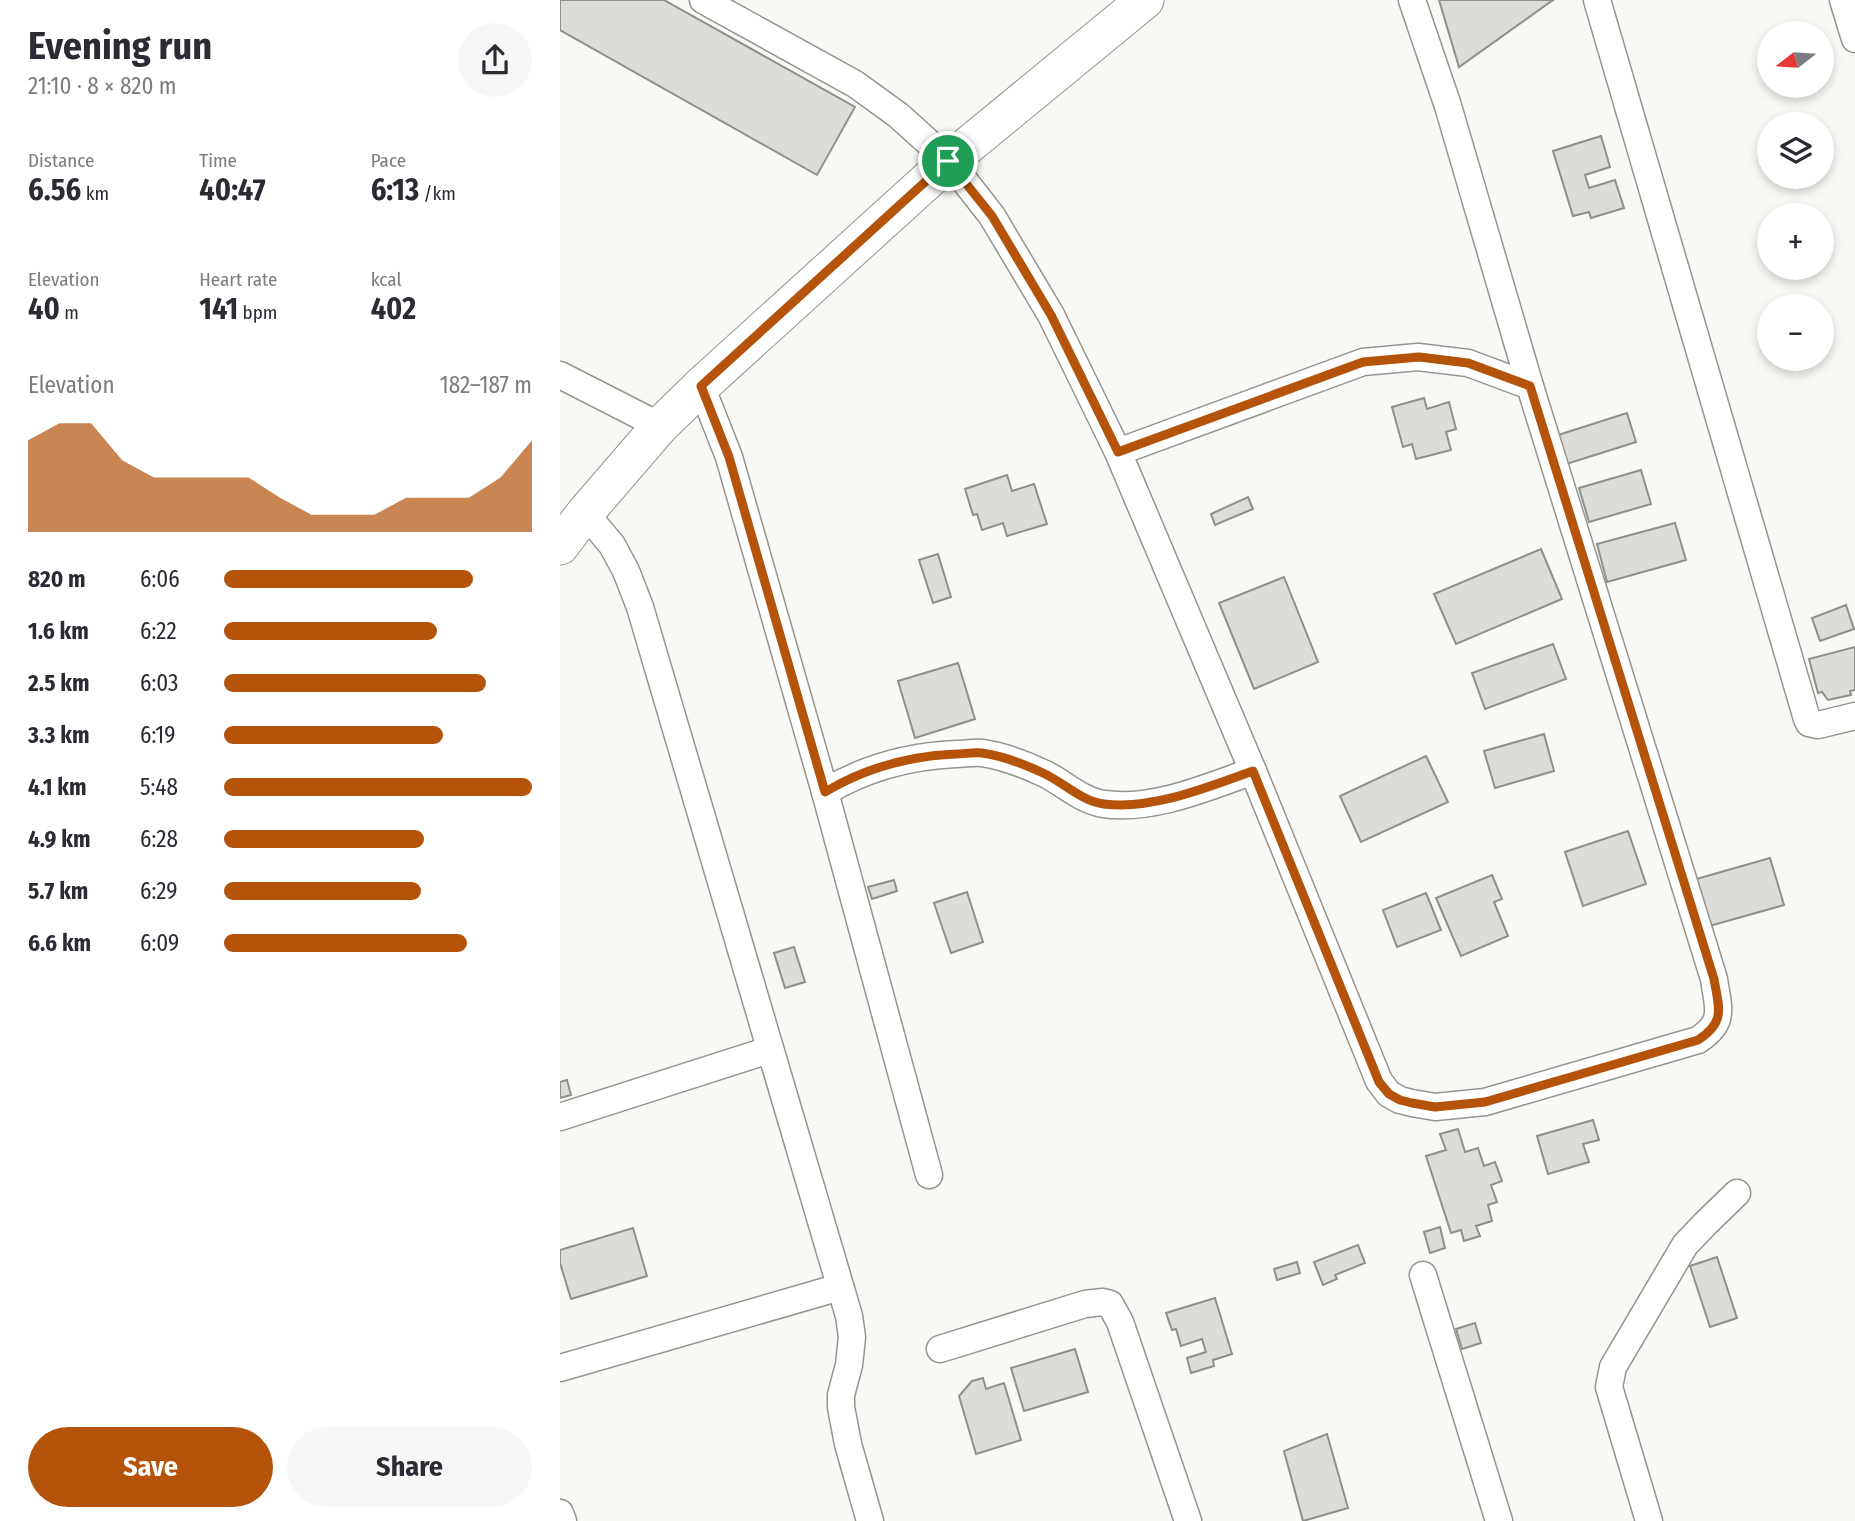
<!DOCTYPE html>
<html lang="en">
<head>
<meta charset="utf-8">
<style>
	:root { --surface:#fff; --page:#f7f7f7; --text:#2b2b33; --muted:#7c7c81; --accent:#b45309 }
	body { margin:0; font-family:"Fira Sans Condensed",sans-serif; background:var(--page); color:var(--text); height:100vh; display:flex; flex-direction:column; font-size:26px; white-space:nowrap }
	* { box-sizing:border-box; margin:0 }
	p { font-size:23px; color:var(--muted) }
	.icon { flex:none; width:38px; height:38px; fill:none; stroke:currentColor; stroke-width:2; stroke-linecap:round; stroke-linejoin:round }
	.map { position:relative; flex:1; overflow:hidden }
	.panel { display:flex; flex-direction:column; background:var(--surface); width:560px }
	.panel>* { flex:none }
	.needle { width:46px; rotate:253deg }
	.controls { position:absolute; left:1197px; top:21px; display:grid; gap:14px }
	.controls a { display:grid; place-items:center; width:77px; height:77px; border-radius:50%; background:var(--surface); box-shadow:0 4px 10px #0003; font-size:35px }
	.pin { position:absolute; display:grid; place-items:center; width:60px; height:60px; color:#fff; margin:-30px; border:4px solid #fff; border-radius:50%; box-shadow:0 2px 7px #0007 }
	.round { display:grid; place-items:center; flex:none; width:74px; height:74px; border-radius:37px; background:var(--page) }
	.headline { display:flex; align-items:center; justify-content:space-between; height:119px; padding:0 28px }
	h1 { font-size:38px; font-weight:700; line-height:52px }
	.figures { display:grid; grid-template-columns:repeat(3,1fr); gap:10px; height:119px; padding:7px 28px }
	.figures div { display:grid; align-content:center }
	.figures b { font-size:30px; font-weight:700 }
	.figures small { font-size:19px; font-weight:400 }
	.figures p { font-size:19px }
	.chart { height:196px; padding:14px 28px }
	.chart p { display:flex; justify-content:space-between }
	.chart svg { width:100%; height:126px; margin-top:7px; fill:var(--accent); opacity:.7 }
	.primary-button { display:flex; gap:14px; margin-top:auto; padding:14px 28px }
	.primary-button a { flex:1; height:80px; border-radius:42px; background:var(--accent); color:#fff; font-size:28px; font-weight:700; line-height:80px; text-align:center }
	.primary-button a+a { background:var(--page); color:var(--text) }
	ul { padding:0 28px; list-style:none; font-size:23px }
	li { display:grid; grid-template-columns:112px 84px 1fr; align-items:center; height:52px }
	li i { height:18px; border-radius:9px; background:var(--accent) }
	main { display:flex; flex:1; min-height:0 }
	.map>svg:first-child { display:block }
</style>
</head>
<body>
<main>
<section class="panel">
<div class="headline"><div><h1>Evening run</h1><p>21:10 · 8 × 820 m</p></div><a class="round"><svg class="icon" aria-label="share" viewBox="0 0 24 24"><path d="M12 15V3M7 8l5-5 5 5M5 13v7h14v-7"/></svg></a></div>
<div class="figures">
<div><p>Distance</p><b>6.56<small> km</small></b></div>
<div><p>Time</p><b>40:47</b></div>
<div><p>Pace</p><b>6:13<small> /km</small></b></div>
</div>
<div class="figures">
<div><p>Elevation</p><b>40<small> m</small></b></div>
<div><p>Heart rate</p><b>141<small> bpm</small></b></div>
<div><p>kcal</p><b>402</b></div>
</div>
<div class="chart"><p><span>Elevation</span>182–187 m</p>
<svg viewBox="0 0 160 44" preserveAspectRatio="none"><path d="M0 44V12L10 6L20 6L30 19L40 25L50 25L60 25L70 25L80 32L90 38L100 38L110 38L120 32L130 32L140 32L150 25L160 12V44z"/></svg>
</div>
<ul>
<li><b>820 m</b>6:06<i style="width:81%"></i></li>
<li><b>1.6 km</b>6:22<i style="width:69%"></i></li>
<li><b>2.5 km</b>6:03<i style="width:85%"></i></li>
<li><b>3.3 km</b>6:19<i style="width:71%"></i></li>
<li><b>4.1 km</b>5:48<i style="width:100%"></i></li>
<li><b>4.9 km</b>6:28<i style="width:65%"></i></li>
<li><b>5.7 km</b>6:29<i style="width:64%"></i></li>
<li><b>6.6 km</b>6:09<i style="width:79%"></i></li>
</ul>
<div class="primary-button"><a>Save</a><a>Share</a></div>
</section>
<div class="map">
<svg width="1295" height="1521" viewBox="0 0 1295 1521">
	<rect width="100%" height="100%" fill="#f8f9f4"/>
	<g fill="#dcddd8" stroke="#8e908b" stroke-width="2">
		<polygon points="0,0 104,0 295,107 257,175 0,30"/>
		<polygon points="879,0 993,0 899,67"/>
		<polygon points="1041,136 1050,167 1025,175 1029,188 1055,180 1064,208 1031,218 1029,212 1013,216 993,151"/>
		<polygon points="864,398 867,409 889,402 896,429 886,432 891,450 856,459 852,444 843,447 832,407"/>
		<polygon points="1067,413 1076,442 1000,466 992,437"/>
		<polygon points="1081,470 1091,504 1029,522 1019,488"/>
		<polygon points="447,475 452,491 474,484 487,524 447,536 443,523 422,530 417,514 413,515 405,489"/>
		<polygon points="688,497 693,509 655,525 651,514"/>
		<polygon points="1115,523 1126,560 1047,582 1037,544"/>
		<polygon points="981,549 1002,599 896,644 874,594"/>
		<polygon points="378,554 391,597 373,603 359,560"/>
		<polygon points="724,577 758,662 694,689 659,603"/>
		<polygon points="1286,605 1294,629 1260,641 1252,618"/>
		<polygon points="993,644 1006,679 925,709 912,673"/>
		<polygon points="1295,647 1295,690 1290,691 1291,695 1268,700 1262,692 1258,693 1249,659"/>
		<polygon points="398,663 415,719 355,738 338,681"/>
		<polygon points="984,734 994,771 935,788 924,751"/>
		<polygon points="866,756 888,802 801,842 780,796"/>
		<polygon points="1068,831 1086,884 1023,906 1005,852"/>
		<polygon points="1210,858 1224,905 1146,927 1133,880"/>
		<polygon points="932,875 942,899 934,902 948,936 901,956 876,898"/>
		<polygon points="334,880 337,891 312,899 308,887"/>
		<polygon points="407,892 423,942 391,953 374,903"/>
		<polygon points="866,893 881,930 837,947 823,910"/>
		<polygon points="234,947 245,982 225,988 214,953"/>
		<polygon points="7,1080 11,1095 0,1098 0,1082"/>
		<polygon points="1033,1120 1039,1140 1023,1144 1029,1162 988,1174 977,1136"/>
		<polygon points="898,1129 905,1152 918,1148 924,1166 935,1162 942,1181 931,1185 937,1202 928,1205 932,1221 916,1226 920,1236 904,1241 901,1230 891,1233 866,1156 886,1150 880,1134"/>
		<polygon points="880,1227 885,1248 870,1253 864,1232"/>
		<polygon points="73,1228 87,1276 11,1299 0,1263 0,1250"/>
		<polygon points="798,1245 805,1263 775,1275 777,1279 763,1285 754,1262"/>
		<polygon points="1157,1257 1177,1318 1150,1327 1130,1266"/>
		<polygon points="737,1262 740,1273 717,1280 714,1269"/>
		<polygon points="655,1298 672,1354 653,1360 654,1366 631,1373 627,1358 646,1352 642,1339 621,1346 616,1329 612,1330 606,1313"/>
		<polygon points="915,1323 921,1343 902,1349 896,1329"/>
		<polygon points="515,1349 528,1392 464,1411 451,1368"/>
		<polygon points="423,1378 426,1389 444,1383 461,1440 416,1454 399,1396 412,1381"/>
		<polygon points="767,1434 788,1508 743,1521 724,1451"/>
	</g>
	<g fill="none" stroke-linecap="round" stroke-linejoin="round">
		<defs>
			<g id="minor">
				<path d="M143 0 295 84 338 115 389 161 432 216 491 315 558 452 693 771 819 1081 829 1094 840 1100 852 1103 875 1107 925 1102 1138 1040C1166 1022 1158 1008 1154 979L970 386 888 106 852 0"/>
				<polyline points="1037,0 1247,719 1249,723 1258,725 1295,716"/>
				<polyline points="1283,0 1295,39"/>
				<polyline points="0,375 100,426"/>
				<polyline points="141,386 169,457 265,792 369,1175"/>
				<polyline points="558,452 803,362 858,357 908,363 970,386"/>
				<polyline points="25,513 52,545 66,571 80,607 289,1316 292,1337 289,1365 281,1395 281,1407 288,1444 310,1521"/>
				<path d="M265 792C305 768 349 756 396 754 404 754 414 752 422 753 443 756 464 764 483 773 503 782 521 801 544 804 593 811 648 787 693 771"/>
				<polyline points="0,1117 209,1050"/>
				<polyline points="863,1275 939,1521"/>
				<polyline points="380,1349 525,1304 543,1302 550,1304 560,1322 628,1521"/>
				<polyline points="0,1368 280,1287"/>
				<polyline points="0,1513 3,1521"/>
				<polyline points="1089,1521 1049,1387 1053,1367 1125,1245 1145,1224 1177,1193"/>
			</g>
			<polyline id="secondary" points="0,546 25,513 100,426 141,386 389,161 585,0"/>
		</defs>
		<use href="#minor" stroke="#949590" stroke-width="29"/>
		<use href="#secondary" stroke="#949590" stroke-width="39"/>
		<use href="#minor" stroke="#fff" stroke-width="26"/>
		<use href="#secondary" stroke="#fff" stroke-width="37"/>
	</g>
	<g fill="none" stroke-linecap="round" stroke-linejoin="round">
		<defs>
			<path id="route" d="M388 161 432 216 491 315 558 452 803 362 859 357 908 363 970 386 1154 979C1159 1008 1166 1022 1138 1040L925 1102 875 1107 852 1103 840 1100 829 1094 819 1082 693 771C648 787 593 810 544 804 521 801 503 782 483 773 464 764 443 756 422 753 414 752 404 754 396 754 348 756 305 768 265 792L169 457 141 386Z"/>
		</defs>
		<use href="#route" stroke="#fff" stroke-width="14"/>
		<use href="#route" stroke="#b45309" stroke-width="9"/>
	</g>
</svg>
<div class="controls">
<a><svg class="needle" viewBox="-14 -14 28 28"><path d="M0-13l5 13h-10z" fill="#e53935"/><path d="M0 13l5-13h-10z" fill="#7c7c81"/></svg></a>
<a><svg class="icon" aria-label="layers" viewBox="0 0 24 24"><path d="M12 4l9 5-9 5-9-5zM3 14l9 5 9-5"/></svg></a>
<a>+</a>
<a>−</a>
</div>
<div class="pin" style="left:388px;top:161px;background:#1e9e55"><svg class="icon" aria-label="arrive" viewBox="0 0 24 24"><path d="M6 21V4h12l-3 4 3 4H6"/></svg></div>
</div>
</main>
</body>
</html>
